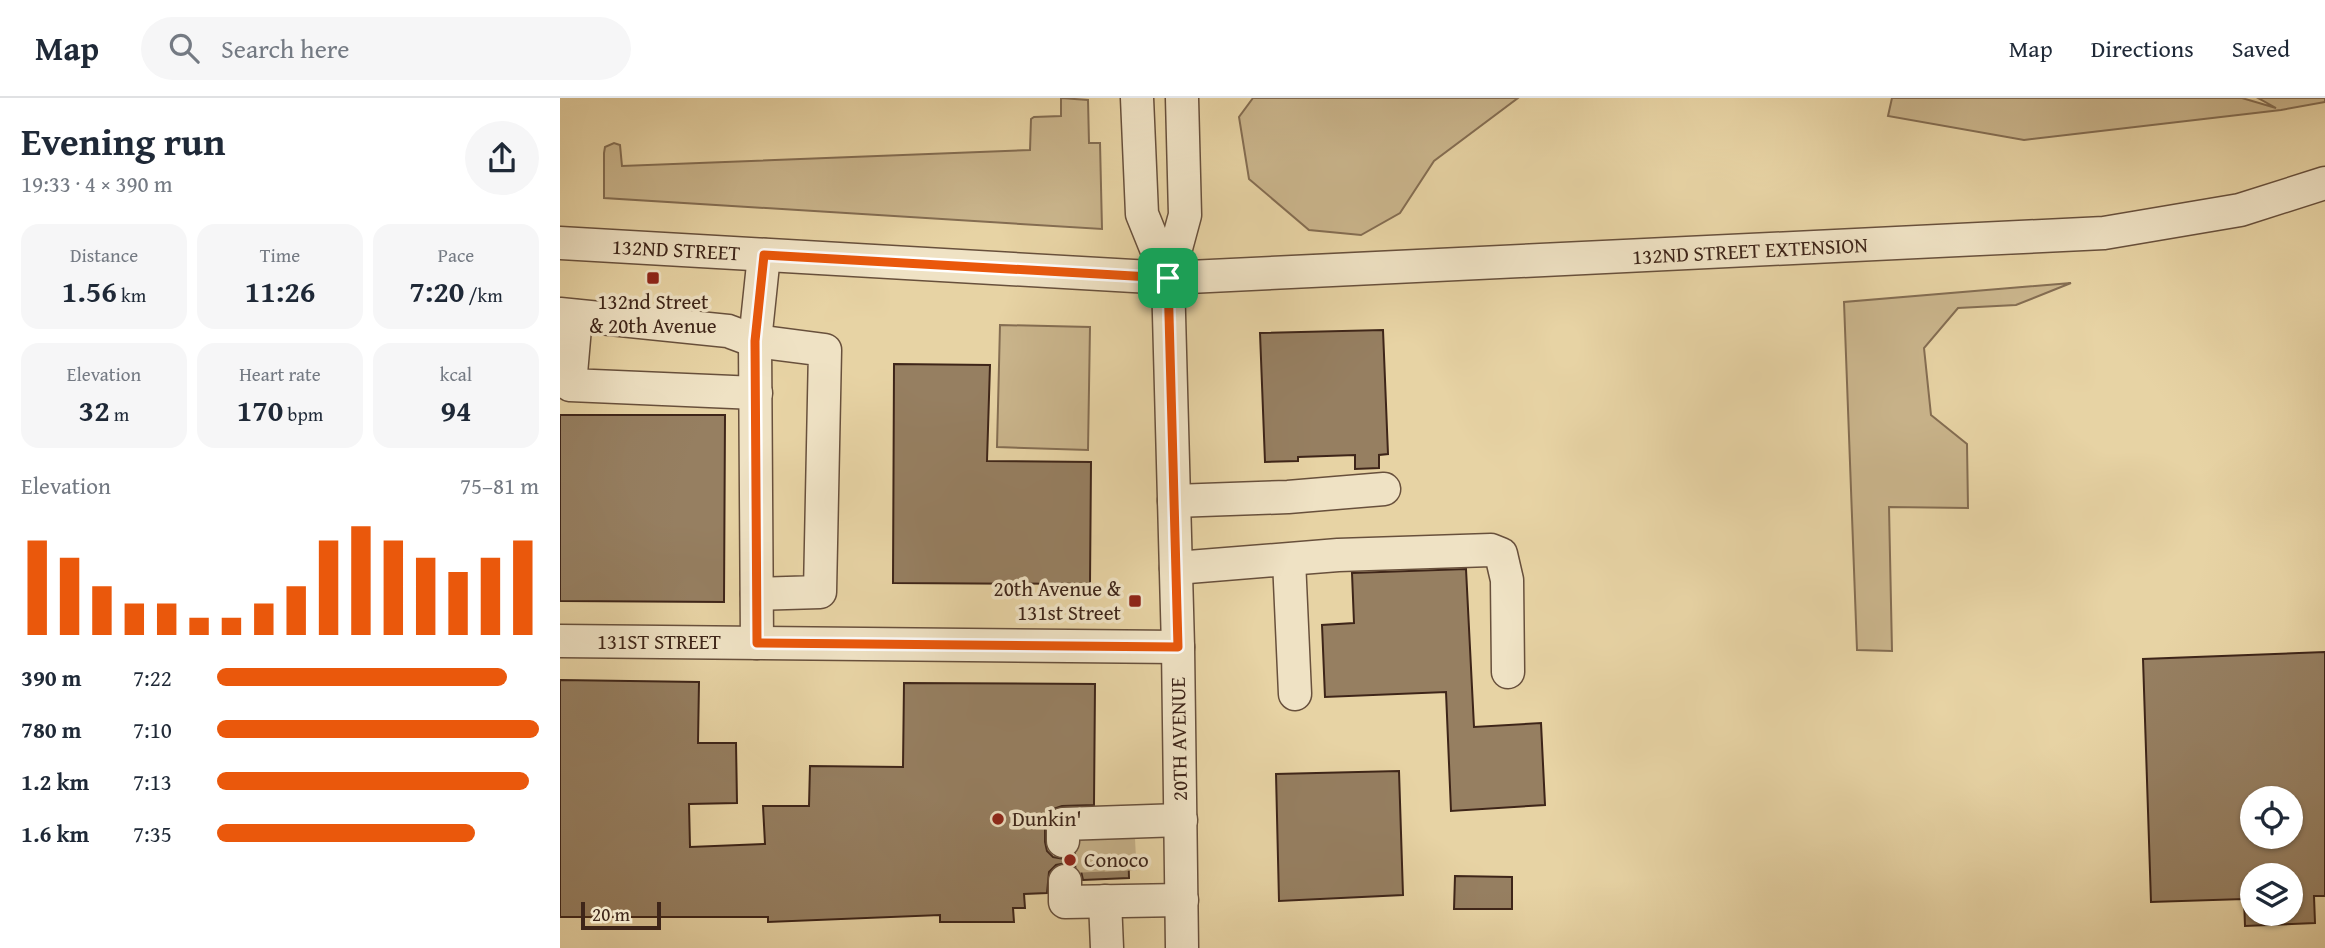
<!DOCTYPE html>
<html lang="en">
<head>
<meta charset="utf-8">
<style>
	:root { --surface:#fff; --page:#f6f6f7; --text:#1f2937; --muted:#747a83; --line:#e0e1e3; --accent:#ea580c }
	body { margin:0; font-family:"Gentium Book Plus",serif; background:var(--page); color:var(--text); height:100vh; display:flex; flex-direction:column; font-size:26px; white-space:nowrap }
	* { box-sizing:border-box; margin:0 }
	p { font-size:23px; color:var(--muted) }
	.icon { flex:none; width:38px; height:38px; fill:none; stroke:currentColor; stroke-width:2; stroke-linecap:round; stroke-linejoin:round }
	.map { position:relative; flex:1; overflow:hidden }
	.drawer { display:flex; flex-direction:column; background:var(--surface); width:560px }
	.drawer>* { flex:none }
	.buttons { position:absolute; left:1680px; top:688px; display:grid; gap:14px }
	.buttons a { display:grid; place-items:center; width:63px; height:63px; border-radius:50%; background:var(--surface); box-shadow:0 2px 5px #0004; font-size:35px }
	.scale { position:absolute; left:21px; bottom:18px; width:80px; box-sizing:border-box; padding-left:7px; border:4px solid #3e2519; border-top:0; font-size:19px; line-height:24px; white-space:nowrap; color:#3e2519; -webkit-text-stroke:5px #efe2c4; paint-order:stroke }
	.pin { position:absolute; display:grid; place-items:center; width:60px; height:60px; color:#fff; margin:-30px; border-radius:14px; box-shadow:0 4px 10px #0006 }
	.round { display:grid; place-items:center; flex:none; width:74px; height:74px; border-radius:37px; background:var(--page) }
	.overview { display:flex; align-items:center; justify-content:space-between; height:119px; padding:0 21px }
	h1 { font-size:38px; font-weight:600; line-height:52px }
	.figures { display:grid; grid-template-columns:repeat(3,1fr); gap:10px; height:119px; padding:7px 21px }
	.figures div { display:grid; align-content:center; border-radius:18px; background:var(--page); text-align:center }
	.figures b { font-size:30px; font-weight:600 }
	.figures small { font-size:19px; font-weight:400 }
	.figures p { font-size:19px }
	.chart { height:196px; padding:14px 21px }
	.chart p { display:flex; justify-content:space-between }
	.chart svg { width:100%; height:126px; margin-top:7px; stroke:var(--accent); stroke-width:6 }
	ul { padding:0 21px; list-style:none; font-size:23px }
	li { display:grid; grid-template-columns:112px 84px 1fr; align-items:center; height:52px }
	li i { height:18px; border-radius:9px; background:var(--accent) }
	header { display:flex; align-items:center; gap:42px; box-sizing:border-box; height:98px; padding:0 35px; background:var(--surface); border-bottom:2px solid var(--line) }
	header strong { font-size:33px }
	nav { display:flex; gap:38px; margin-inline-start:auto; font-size:24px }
	.search { width:490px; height:63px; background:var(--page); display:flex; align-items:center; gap:18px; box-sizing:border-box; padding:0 24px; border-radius:38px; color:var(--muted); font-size:26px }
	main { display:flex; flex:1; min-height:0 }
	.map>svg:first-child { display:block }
</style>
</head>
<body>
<header>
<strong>Map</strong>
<div class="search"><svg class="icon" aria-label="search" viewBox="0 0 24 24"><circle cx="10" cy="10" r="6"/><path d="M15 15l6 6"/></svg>Search here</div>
<nav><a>Map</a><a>Directions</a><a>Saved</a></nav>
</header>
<main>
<section class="drawer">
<div class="overview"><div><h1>Evening run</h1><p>19:33 · 4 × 390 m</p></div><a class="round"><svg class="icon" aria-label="share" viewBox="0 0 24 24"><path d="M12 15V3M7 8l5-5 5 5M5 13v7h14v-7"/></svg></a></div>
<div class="figures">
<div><p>Distance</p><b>1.56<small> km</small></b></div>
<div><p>Time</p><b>11:26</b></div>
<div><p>Pace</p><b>7:20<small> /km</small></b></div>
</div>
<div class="figures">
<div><p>Elevation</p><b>32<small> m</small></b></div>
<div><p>Heart rate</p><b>170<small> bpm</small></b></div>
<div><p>kcal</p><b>94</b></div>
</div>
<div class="chart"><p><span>Elevation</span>75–81 m</p>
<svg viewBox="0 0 160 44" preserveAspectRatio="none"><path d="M5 44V11M15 44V17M25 44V27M35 44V33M45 44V33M55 44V38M65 44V38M75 44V33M85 44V27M95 44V11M105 44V6M115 44V11M125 44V17M135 44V22M145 44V17M155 44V11"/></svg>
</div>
<ul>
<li><b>390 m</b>7:22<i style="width:90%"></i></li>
<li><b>780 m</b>7:10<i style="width:100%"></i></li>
<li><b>1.2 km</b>7:13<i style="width:97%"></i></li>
<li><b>1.6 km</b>7:35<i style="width:80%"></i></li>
</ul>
</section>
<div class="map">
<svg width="1765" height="850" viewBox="0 0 1765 850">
	<rect width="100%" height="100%" fill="#e7d3a4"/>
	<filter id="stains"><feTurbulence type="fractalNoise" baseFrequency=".00286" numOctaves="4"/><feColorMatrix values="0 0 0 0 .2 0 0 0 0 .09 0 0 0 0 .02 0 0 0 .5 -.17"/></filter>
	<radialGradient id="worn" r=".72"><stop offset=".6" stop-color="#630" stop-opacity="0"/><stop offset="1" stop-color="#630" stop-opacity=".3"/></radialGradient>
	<g fill="#cab58c" stroke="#846d52" stroke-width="2">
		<polygon points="501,0 528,2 529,45 540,45 542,131 44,100 44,55 45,49 54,45 60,47 62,68 470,52 471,21 474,19 501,18"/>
		<polygon points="693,0 958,0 874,63 840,115 801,137 749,132 689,81 679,19"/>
		<polygon points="1332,0 1682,0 1716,10 1698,0 1765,0 1765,4 1721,12 1464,42 1328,18"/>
		<polygon points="1511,185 1456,207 1398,210 1364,250 1371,317 1407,346 1408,410 1329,409 1332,553 1297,552 1284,204"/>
		<polygon points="440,227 530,229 528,352 437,349"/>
	</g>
	<g fill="#967f61" stroke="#3e2519" stroke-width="2" fill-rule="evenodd">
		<polygon points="823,232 828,356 819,357 819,370 795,371 795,357 738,359 738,363 705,364 700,235"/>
		<polygon points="334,266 430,267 427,363 531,364 530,486 333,485"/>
		<polygon points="0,317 165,317 164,504 0,503"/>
		<polygon points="906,471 914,629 981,625 985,707 891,713 886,594 765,599 762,527 794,525 792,475"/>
		<path d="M1765 554V798H1754L1755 825 1685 828 1684 801 1591 804 1583 561ZM1692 700H1731V738H1692ZM1692 777H1731V816H1692Z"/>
		<polygon points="0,582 139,584 138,645 176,645 177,705 129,706 130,749 205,746 203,708 249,708 250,668 343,669 344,585 535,586 534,707 502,708 493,711 485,725 485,744 487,753 493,759 504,761 513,759 521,744 568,742 569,780 523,782 521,773 514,767 506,765 496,767 489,774 487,795 464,796 465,810 453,810 454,824 380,824 380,817 208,824 208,819 0,819"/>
		<polygon points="839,673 843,797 719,803 716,676"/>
		<polygon points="895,778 952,779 952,811 894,811"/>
	</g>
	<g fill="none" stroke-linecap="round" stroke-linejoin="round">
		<g stroke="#c5b088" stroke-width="32" stroke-dasharray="32 16" stroke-linecap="butt">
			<polyline points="559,741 561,780"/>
			<polyline points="531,742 533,782"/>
		</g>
		<defs>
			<g id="minor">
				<polyline points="577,0 582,116 608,180"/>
				<polyline points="622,0 625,117 608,180 618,549 622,850"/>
				<polyline points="0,145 608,180 1544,135 1680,112 1765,85"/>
				<polyline points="0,216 168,233 195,243 265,252 260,494 197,496"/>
				<polyline points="16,218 10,287 196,295"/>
				<polyline points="614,403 728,399 824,391"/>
				<polyline points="729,462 735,596"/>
				<polyline points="616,470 778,457 931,452 941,456 947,482 948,574"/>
				<polyline points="0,543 618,549"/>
				<polyline points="197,545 195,243 204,157"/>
				<polyline points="503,743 503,726 621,722"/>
				<polyline points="505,783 505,804 622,802"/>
				<polyline points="545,803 547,850"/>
			</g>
		</defs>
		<use href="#minor" stroke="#68503c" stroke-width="35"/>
		<use href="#minor" stroke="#efe2c4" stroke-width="32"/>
	</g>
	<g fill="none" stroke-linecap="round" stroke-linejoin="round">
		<defs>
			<polygon id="route" points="204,157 608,180 618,549 197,545 195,243"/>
		</defs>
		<use href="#route" stroke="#fff" stroke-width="14"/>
		<use href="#route" stroke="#ea580c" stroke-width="9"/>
	</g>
	<g fill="#8f2418" stroke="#efe2c4" stroke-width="2.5">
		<rect x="86" y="173" width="14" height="14" rx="3.5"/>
		<rect x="568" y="496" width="14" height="14" rx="3.5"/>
		<circle cx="438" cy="721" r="7"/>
		<circle cx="510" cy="762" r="7"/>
	</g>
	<g text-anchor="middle" stroke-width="7" stroke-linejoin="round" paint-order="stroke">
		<g font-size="21" fill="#3e2519" stroke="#efe2c4">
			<text transform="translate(116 152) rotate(3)" y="7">132ND STREET</text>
			<text transform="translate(1190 153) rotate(-3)" y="7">132ND STREET EXTENSION</text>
			<text x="99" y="551">131ST STREET</text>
			<text transform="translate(619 641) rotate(-91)" y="7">20TH AVENUE</text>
		</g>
		<g font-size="21" fill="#3e2519" stroke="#efe2c4" text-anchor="start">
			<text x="93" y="211" text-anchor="middle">132nd Street<tspan x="93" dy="24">&amp; 20th Avenue</tspan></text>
			<text x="561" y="498" text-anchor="end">20th Avenue &amp;<tspan x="561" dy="24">131st Street</tspan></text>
			<text x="452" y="728">Dunkin'</text>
			<text x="524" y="769">Conoco</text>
		</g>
	</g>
	<rect width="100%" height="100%" filter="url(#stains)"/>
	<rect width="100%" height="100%" fill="url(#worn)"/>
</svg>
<div class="buttons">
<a><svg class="icon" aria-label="locate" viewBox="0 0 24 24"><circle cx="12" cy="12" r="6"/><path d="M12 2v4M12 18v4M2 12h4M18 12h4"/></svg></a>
<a><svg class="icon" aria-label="layers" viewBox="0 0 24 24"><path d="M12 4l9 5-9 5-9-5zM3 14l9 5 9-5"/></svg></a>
</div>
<div class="scale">20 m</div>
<div class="pin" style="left:608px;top:180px;background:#1e9e55"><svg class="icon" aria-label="arrive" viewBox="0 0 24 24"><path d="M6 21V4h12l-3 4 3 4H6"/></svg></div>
</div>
</main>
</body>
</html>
